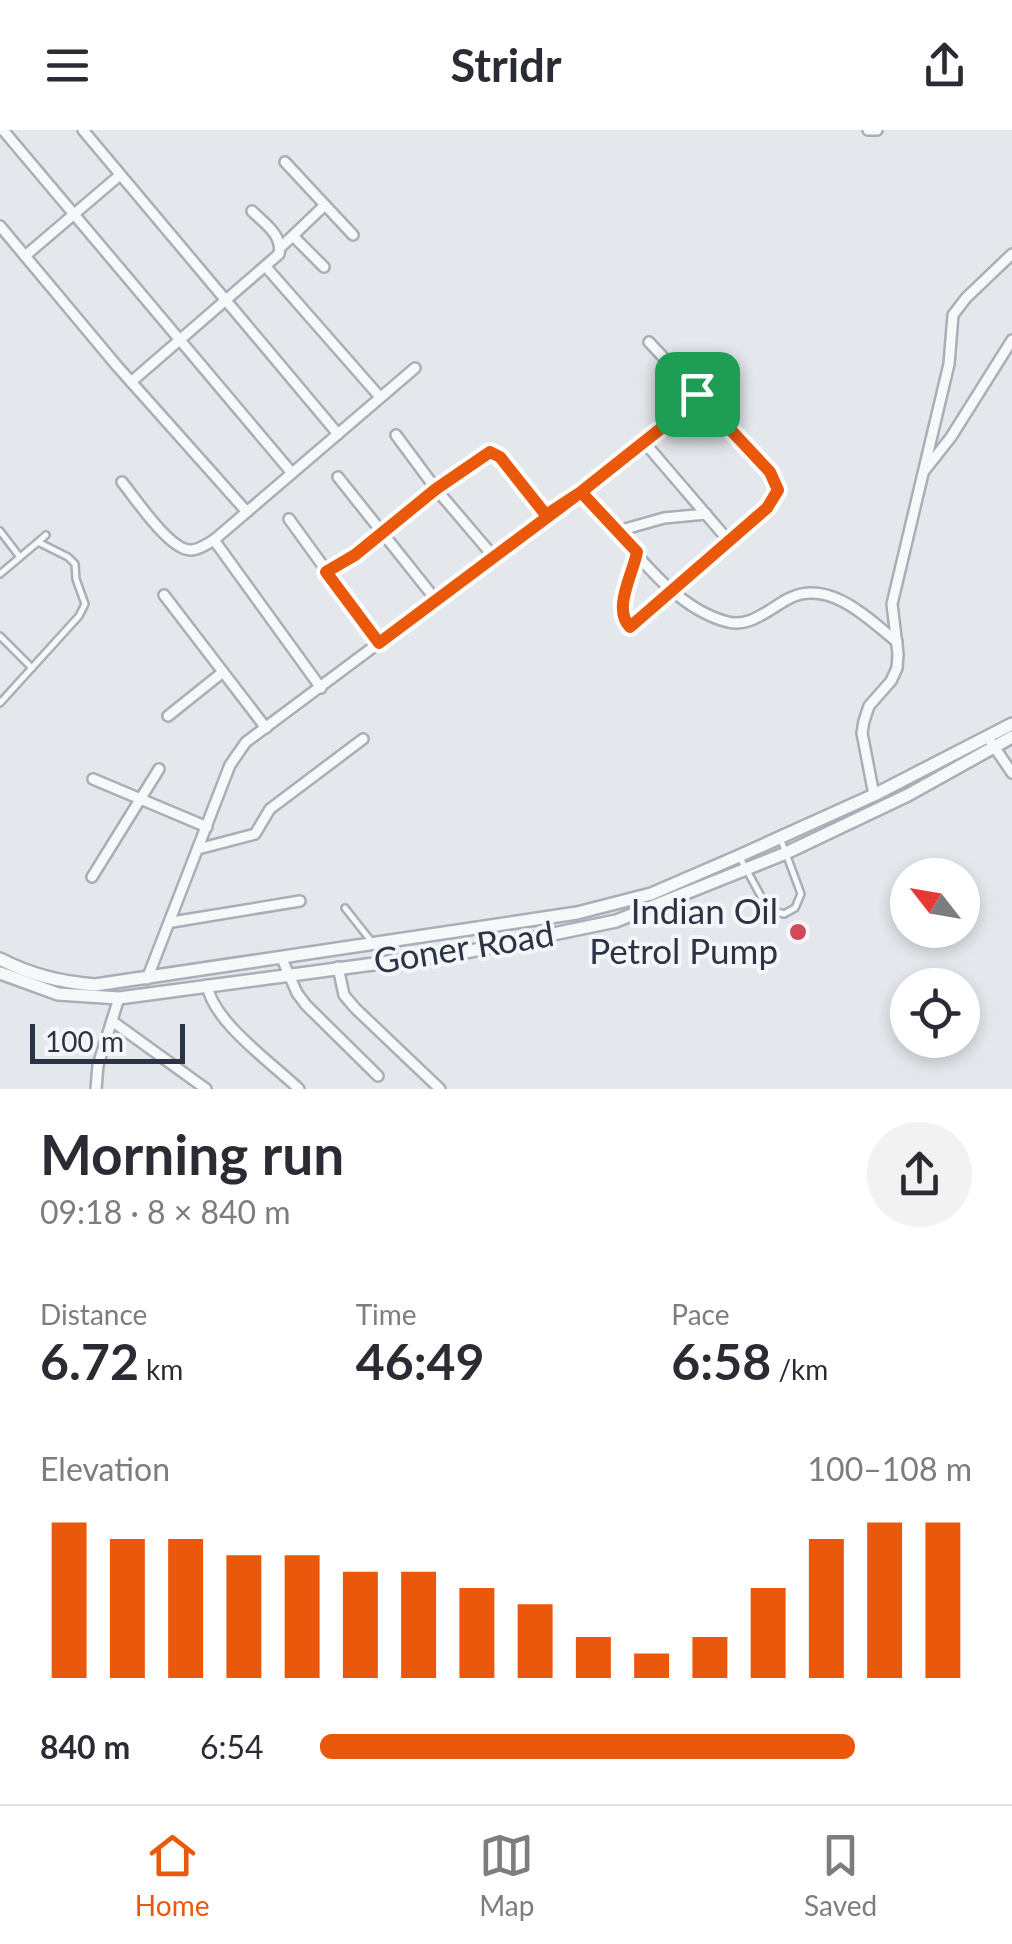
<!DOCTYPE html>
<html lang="en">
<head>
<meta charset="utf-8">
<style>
	:root { --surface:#fff; --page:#f2f2f3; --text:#2b2b33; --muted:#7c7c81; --line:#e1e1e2; --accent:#ea580c }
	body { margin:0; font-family:Lato,sans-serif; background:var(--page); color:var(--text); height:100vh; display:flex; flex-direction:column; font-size:38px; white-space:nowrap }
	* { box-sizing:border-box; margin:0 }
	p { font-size:32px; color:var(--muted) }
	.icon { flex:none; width:55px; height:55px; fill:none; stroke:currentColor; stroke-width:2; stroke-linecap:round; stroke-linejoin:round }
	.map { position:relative; height:959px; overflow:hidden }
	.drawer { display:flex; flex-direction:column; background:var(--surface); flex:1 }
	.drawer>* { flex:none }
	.needle { width:65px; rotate:301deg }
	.tools { position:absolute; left:890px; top:728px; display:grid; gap:20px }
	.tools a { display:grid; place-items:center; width:90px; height:90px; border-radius:50%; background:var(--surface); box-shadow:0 5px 15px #0003; font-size:50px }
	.scale { position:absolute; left:30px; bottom:25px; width:155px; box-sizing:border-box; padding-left:10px; border:5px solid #2b3445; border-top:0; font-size:28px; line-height:35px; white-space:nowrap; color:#2b3445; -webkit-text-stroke:8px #f4f6f9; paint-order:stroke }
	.pin { position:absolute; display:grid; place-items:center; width:85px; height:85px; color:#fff; margin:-42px; border-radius:20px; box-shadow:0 5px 15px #0006 }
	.round { display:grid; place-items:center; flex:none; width:105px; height:105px; border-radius:52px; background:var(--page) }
	.summary { display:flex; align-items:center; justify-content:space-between; height:170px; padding:0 40px }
	h1 { font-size:55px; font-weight:700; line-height:75px }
	.metrics { display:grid; grid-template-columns:repeat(3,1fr); gap:15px; height:170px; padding:10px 40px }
	.metrics div { display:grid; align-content:center }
	.metrics b { font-size:50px; font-weight:700 }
	.metrics small { font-size:28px; font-weight:400 }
	.metrics p { font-size:28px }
	.chart { height:280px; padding:20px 40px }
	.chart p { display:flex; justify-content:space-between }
	.chart svg { width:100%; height:180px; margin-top:10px; stroke:var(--accent); stroke-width:6 }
	ul { padding:0 40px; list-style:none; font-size:32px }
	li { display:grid; grid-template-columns:160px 120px 1fr; align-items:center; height:75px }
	li i { height:25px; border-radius:12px; background:var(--accent) }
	header { display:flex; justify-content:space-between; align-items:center; height:130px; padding:0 40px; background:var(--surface); font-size:45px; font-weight:700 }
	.tab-bar { display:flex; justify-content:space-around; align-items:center; height:140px; border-top:2px solid var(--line); background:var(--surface); font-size:28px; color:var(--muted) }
	.tab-bar a { display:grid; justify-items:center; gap:5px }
	.tab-bar .selected { color:var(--accent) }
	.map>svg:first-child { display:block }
</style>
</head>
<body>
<header><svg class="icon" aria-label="menu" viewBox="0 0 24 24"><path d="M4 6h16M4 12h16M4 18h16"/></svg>Stridr<svg class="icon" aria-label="share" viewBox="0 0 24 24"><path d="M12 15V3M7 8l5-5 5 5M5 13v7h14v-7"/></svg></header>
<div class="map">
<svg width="1012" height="959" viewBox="0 0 1012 959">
	<rect width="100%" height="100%" fill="#e4e7ec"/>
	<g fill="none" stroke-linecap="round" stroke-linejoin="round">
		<defs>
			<g id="service">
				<polyline points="0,401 20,427"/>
				<polyline points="38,412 46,405"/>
				<polyline points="0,444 38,412 68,427 75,434 76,449 85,474 79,486 0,573"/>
				<polyline points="0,506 32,538"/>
				<polyline points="739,726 768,779 784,784 795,778 801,764 781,710"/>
				<polyline points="345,778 372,812"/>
			</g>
			<g id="minor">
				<polyline points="3,0 292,343"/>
				<polyline points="83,0 338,304"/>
				<polyline points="868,0 877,0"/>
				<polyline points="325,75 353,105"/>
				<polyline points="0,96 117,236 247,382"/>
				<polyline points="293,106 324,137"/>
				<polyline points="281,117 325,75 285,32"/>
				<polyline points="25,126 120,45"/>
				<polyline points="266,137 380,267"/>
				<path d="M131 252 279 124C283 105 264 93 252 81"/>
				<polyline points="396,305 436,359 494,427"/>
				<polyline points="644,312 728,410"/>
				<polyline points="925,340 951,307 1012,210"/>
				<polyline points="338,347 436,470"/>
				<path d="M122 352C136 369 170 421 191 420 199 420 207 414 214 410L415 238"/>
				<polyline points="581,362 664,296 697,264"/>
				<polyline points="289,389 379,513"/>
				<polyline points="618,401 664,388 706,384"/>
				<polyline points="214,410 321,558"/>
				<path d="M637 422C633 444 612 479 630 497L767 378 778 359 770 342 649 212"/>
				<polyline points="326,442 355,425 436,359 490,321 500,327 546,385"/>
				<polyline points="164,465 266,598"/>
				<polyline points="168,586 223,542"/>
				<polyline points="991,612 1012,643"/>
				<polyline points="93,649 207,697"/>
				<polyline points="874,665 862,603 864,591 869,576 891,551 897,538 898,524 892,474 949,234 953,185 966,168 1012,124"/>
				<polyline points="198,719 255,704 270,679 363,609"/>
				<polyline points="92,747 159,639"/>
				<polyline points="172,792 300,771"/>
				<polyline points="282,829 297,863 306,875 378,946"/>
				<polyline points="338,837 344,865 355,878 440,959"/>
				<path d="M147 849 230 635 246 612 581 362C624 404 667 477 728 492 744 496 757 488 770 480 777 476 783 471 790 468 830 449 869 489 897 512"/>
				<path d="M207 855C213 892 272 933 299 959"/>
				<polyline points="112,891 206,959"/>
				<polyline points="96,959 98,935 119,868"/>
			</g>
			<g id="tertiary">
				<path d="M0 829C31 845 60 852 95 855L577 783 651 764 739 726 874 665 1012 594"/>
				<polyline points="0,843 58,864 119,868 471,821 616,791 786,723 908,665 1012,607"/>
			</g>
		</defs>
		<use href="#service" stroke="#a9aeb7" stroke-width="10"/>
		<use href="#minor" stroke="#a9aeb7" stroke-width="14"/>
		<use href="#tertiary" stroke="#a9aeb7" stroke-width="16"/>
		<use href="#service" stroke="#f7f8fa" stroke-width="5"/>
		<use href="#minor" stroke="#f7f8fa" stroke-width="9"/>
		<use href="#tertiary" stroke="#f7f8fa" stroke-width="11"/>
	</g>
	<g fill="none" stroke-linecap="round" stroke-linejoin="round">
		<defs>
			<path id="route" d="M697 264 664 296 581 362 379 513 326 442 355 425 436 359 490 322 500 327 546 385 581 362 637 422C633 444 612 479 630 497L767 378 778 360 770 342 697 264"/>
		</defs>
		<use href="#route" stroke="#fff" stroke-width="20"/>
		<use href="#route" stroke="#ea580c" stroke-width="12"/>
	</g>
	<circle fill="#d1495b" stroke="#f4f6f9" stroke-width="4" cx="798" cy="802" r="10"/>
	<g text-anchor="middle" stroke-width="8" stroke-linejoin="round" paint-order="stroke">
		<g font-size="35" fill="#2b3445" stroke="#f4f6f9" text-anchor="end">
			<text x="778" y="794">Indian Oil<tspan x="778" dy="40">Petrol Pump</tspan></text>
		</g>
		<g font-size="35" fill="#2b3445" stroke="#f4f6f9">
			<text transform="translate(464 818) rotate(-9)" y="12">Goner Road</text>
		</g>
	</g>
</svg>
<div class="tools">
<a><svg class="needle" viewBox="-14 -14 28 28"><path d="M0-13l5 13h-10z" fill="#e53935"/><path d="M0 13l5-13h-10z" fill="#7c7c81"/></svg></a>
<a><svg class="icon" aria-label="locate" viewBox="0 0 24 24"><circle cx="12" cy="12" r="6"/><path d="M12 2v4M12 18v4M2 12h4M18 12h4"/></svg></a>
</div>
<div class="scale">100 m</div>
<div class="pin" style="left:697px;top:264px;background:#1e9e55"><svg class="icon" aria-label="arrive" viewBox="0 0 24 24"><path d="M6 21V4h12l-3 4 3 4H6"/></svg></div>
</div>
<section class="drawer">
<div class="summary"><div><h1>Morning run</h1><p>09:18 · 8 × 840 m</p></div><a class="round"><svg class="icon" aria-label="share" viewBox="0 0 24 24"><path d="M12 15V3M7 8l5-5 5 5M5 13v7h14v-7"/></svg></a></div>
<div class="metrics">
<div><p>Distance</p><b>6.72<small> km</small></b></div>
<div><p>Time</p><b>46:49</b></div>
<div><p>Pace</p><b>6:58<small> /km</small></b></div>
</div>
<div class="chart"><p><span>Elevation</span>100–108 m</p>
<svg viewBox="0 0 160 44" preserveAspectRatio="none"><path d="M5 44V6M15 44V10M25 44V10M35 44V14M45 44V14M55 44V18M65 44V18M75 44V22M85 44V26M95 44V34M105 44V38M115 44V34M125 44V22M135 44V10M145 44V6M155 44V6"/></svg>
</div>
<ul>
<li><b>840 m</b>6:54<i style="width:82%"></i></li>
</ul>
</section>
<nav class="tab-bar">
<a class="selected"><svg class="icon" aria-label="home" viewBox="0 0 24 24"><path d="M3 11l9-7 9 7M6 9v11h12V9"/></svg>Home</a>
<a><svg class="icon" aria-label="map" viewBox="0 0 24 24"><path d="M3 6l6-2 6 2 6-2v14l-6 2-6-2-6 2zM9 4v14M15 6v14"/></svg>Map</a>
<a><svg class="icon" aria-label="saved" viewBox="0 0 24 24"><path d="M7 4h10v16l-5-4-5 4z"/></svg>Saved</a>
</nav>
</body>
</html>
